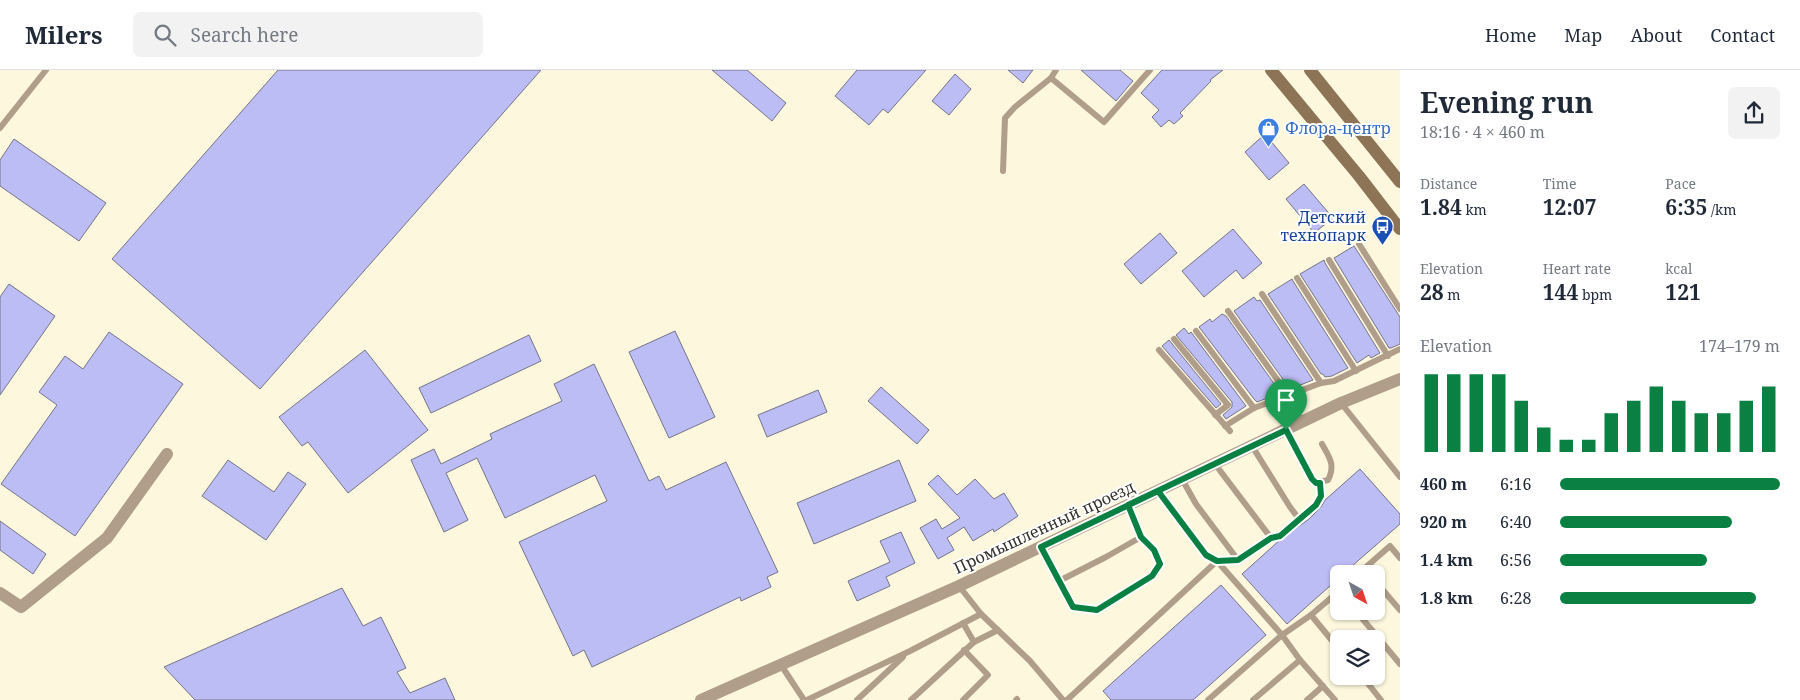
<!DOCTYPE html>
<html lang="en">
<head>
<meta charset="utf-8">
<style>
	:root { --surface:#fff; --page:#f2f2f3; --text:#1f2937; --muted:#747a83; --line:#e0e1e3; --accent:#0b8043 }
	body { margin:0; font-family:"Noto Serif",serif; background:var(--page); color:var(--text); height:100vh; display:flex; flex-direction:column; font-size:19px; white-space:nowrap }
	* { box-sizing:border-box; margin:0 }
	p { font-size:16px; color:var(--muted) }
	.icon { flex:none; width:28px; height:28px; fill:none; stroke:currentColor; stroke-width:2; stroke-linecap:round; stroke-linejoin:round }
	.map { position:relative; flex:1; overflow:hidden }
	.side { display:flex; flex-direction:column; background:var(--surface); width:400px }
	.side>* { flex:none }
	.needle { width:32px; rotate:140deg }
	.buttons { position:absolute; left:1330px; top:495px; display:grid; gap:10px }
	.buttons a { display:grid; place-items:center; width:55px; height:55px; border-radius:8px; background:var(--surface); box-shadow:0 1px 4px #0004; font-size:25px }
	.pin { position:absolute; display:grid; place-items:center; width:42px; height:42px; color:#fff; margin:-51px -21px; border-radius:50% 50% 50% 0; rotate:-45deg; box-shadow:0 0 5px #0007 }
	.pin .icon { rotate:45deg }
	.round { display:grid; place-items:center; flex:none; width:52px; height:52px; border-radius:8px; background:var(--page) }
	.headline { display:flex; align-items:center; justify-content:space-between; height:85px; padding:0 20px }
	h1 { font-size:28px; font-weight:700; line-height:38px }
	.stats { display:grid; grid-template-columns:repeat(3,1fr); gap:8px; height:85px; padding:5px 20px }
	.stats div { display:grid; align-content:center }
	.stats b { font-size:21px; font-weight:700 }
	.stats small { font-size:14px; font-weight:400 }
	.stats p { font-size:14px }
	.chart { height:140px; padding:10px 20px }
	.chart p { display:flex; justify-content:space-between }
	.chart svg { width:100%; height:90px; margin-top:5px; stroke:var(--accent); stroke-width:6 }
	ul { padding:0 20px; list-style:none; font-size:16px }
	li { display:grid; grid-template-columns:80px 60px 1fr; align-items:center; height:38px }
	li i { height:12px; border-radius:6px; background:var(--accent) }
	header { display:flex; align-items:center; gap:30px; box-sizing:border-box; height:70px; padding:0 25px; background:var(--surface); border-bottom:1px solid var(--line) }
	header strong { font-size:24px }
	nav { display:flex; gap:28px; margin-inline-start:auto; font-size:18px }
	.search { width:350px; height:45px; background:var(--page); display:flex; align-items:center; gap:12px; box-sizing:border-box; padding:0 18px; border-radius:8px; color:var(--muted); font-size:19px }
	main { display:flex; flex:1; min-height:0 }
	.map>svg:first-child { display:block }
</style>
</head>
<body>
<header>
<strong>Milers</strong>
<div class="search"><svg class="icon" aria-label="search" viewBox="0 0 24 24"><circle cx="10" cy="10" r="6"/><path d="M15 15l6 6"/></svg>Search here</div>
<nav><a>Home</a><a>Map</a><a>About</a><a>Contact</a></nav>
</header>
<main>
<div class="map">
<svg width="1400" height="630" viewBox="0 0 1400 630">
	<rect width="100%" height="100%" fill="#fcf7dd"/>
	<g fill="#bdbdf5" stroke="#74748a">
		<polygon points="278,0 541,0 260,319 112,189"/>
		<polygon points="712,0 747,0 786,33 772,51"/>
		<polygon points="857,0 926,0 888,43 883,39 869,55 835,26"/>
		<polygon points="1008,0 1033,0 1023,13"/>
		<polygon points="1081,0 1120,0 1133,11 1116,31"/>
		<polygon points="1162,0 1223,0 1210,10 1211,11 1180,43 1183,46 1174,54 1169,50 1161,57 1152,47 1159,40 1141,23"/>
		<polygon points="955,4 971,19 949,45 932,31"/>
		<polygon points="1265,64 1289,93 1269,110 1245,82"/>
		<polygon points="14,69 106,133 79,171 0,116 0,90"/>
		<polygon points="1304,114 1333,148 1314,163 1286,129"/>
		<polygon points="1233,159 1262,193 1243,209 1236,200 1204,227 1182,201"/>
		<polygon points="1160,163 1177,183 1141,214 1124,194"/>
		<polygon points="1354,176 1400,247 1400,274 1391,278 1389,278 1334,188"/>
		<polygon points="1324,190 1325,193 1380,283 1371,288 1369,285 1357,293 1300,204"/>
		<polygon points="1292,209 1293,211 1348,298 1332,306 1325,307 1323,304 1321,304 1268,224"/>
		<polygon points="9,214 55,246 0,325 0,227"/>
		<polygon points="1254,227 1257,231 1260,230 1313,310 1290,319 1234,241"/>
		<polygon points="1222,244 1226,246 1280,322 1278,324 1257,332 1254,329 1199,257 1210,249 1212,252"/>
		<polygon points="1184,258 1189,264 1191,262 1246,336 1226,349 1223,345 1232,337 1232,332 1176,265"/>
		<polygon points="675,261 715,347 669,368 629,282"/>
		<polygon points="109,262 183,314 75,466 1,414 57,335 39,322 65,286 83,299"/>
		<polygon points="529,265 541,291 431,343 419,318"/>
		<polygon points="1169,270 1221,334 1216,338 1162,276"/>
		<polygon points="365,280 428,360 348,423 308,372 302,376 279,347"/>
		<polygon points="594,294 649,411 659,406 666,420 726,392 778,502 767,507 771,517 741,531 740,527 592,597 584,580 573,586 519,472 607,431 595,405 505,448 477,388 446,403 468,450 444,462 411,390 434,379 441,394 492,369 490,364 562,331 554,314"/>
		<polygon points="881,317 929,360 917,374 868,331"/>
		<polygon points="818,320 827,342 767,367 758,345"/>
		<polygon points="228,390 274,422 288,402 306,414 266,470 202,426"/>
		<polygon points="899,390 916,431 814,474 797,433"/>
		<polygon points="1360,399 1400,444 1400,454 1343,504 1339,504 1339,508 1287,554 1242,504 1281,469 1309,449 1321,437 1325,430"/>
		<polygon points="938,405 957,425 975,409 994,429 1004,423 1018,446 994,462 993,459 973,471 964,457 947,468 954,480 938,489 920,458 936,449 942,459 960,448 928,414"/>
		<polygon points="0,451 46,484 33,504 0,480"/>
		<polygon points="901,462 915,493 886,507 890,516 857,531 848,511 890,492 880,471"/>
		<polygon points="1221,515 1266,565 1193,630 1111,630 1103,621"/>
		<polygon points="342,518 363,556 381,547 406,598 397,602 410,623 445,608 455,630 195,630 164,597"/>
	</g>
	<g fill="none" stroke-linecap="round" stroke-linejoin="round">
		<g stroke="#b09e8a" stroke-width="6">
			<polyline points="1051,8 1056,0"/>
			<polyline points="0,58 46,0"/>
			<polyline points="1003,101 1005,48 1015,37 1051,8 1104,52 1150,0"/>
			<polyline points="1359,174 1400,239"/>
			<polyline points="1329,190 1388,286"/>
			<polyline points="1297,208 1356,301"/>
			<polyline points="1262,224 1321,313"/>
			<polyline points="1228,241 1289,326 1302,352"/>
			<polyline points="1196,261 1254,338"/>
			<polyline points="1174,269 1228,335 1215,345"/>
			<polyline points="1159,280 1230,361"/>
			<polyline points="1341,333 1400,407"/>
			<polyline points="1225,356 1254,338 1321,313 1334,311 1400,279"/>
			<path d="M1286 360 1315 413 1328 410C1336 395 1329 387 1322 374"/>
			<polyline points="1252,376 1290,437 1299,449"/>
			<polyline points="1182,409 1196,434 1238,490"/>
			<polyline points="1158,421 1206,485 1217,491 1282,565 1300,590 1335,630"/>
			<path d="M1271 468C1282 465 1316 439 1320 429 1321 424 1320 418 1320 413"/>
			<polyline points="1041,477 1073,537 1097,539 1152,506 1160,495 1154,480 1141,467 1128,435"/>
			<polyline points="1358,504 1390,476 1400,488"/>
			<polyline points="1059,511 1106,487 1141,467"/>
			<polyline points="1376,512 1400,540"/>
			<polyline points="959,516 981,544 1030,591 1063,630"/>
			<polyline points="1356,541 1400,594"/>
			<polyline points="1311,545 1339,579"/>
			<polyline points="963,553 974,572"/>
			<polyline points="781,595 804,630"/>
			<polyline points="1362,606 1381,630"/>
			<polyline points="807,630 910,581 981,544"/>
			<polyline points="857,630 903,587"/>
			<polyline points="911,630 974,572 998,560"/>
			<polyline points="963,630 988,605 964,580"/>
			<polyline points="1016,630 1017,629"/>
			<polyline points="1067,630 1217,491 1238,490 1271,468 1215,394"/>
			<polyline points="1208,630 1282,565 1311,545 1339,521"/>
			<polyline points="1253,630 1300,590"/>
			<polyline points="1307,630 1323,616"/>
		</g>
		<g stroke="#b09e8a" stroke-width="12">
			<polyline points="0,523 21,537 107,468 167,384"/>
			<polyline points="701,630 959,516 1341,333 1400,309"/>
		</g>
		<g stroke="#8e7456" stroke-width="12">
			<polyline points="1271,0 1359,106 1400,159"/>
			<polyline points="1310,0 1400,112"/>
		</g>
	</g>
	<g fill="none" stroke-linecap="round" stroke-linejoin="round">
		<defs>
			<path id="route" d="M1286 360 1128 435 1141 467 1154 480 1160 494 1152 506 1097 540 1073 537 1041 477C1080 458 1119 440 1158 421L1206 485 1217 491 1238 490 1271 468 1280 466 1316 435 1321 426 1320 413H1316L1312 409 1286 360"/>
		</defs>
		<use href="#route" stroke="#fff" stroke-width="10"/>
		<use href="#route" stroke="#0b8043" stroke-width="6"/>
	</g>
	<defs>
		<symbol id="shop-pin" viewBox="-11 -11 22 30"><path d="M0 17L-7.5 6A9.5 9.5 0 1 1 7.5 6Z" fill="#3f7fe0" stroke="#fff"/><path d="M-5-2.5h2.3a2.7 3.5 0 0 1 5.4 0H5L5.5 6h-11ZM-1.5-2.5h3a1.5 2.3 0 0 0-3 0Z" fill="#fff"/></symbol>
		<symbol id="bus-pin" viewBox="-11 -11 22 30"><path d="M0 17L-7.5 6A9.5 9.5 0 1 1 7.5 6Z" fill="#1a4fb4" stroke="#fff"/><path d="M-5-6H5V4H4V6H2V4H-2V6H-4V4H-5ZM-3.5-4V0h7V-4ZM-3.5 1.2v1.5H-2V1.2ZM2 1.2v1.5H3.5V1.2Z" fill="#fff"/></symbol>
	</defs>
	<g fill-rule="evenodd">
		<use href="#shop-pin" x="1256" y="46" width="25" height="34"/>
		<use href="#bus-pin" x="1370" y="144" width="25" height="34"/>
	</g>
	<g text-anchor="middle" stroke-width="4" stroke-linejoin="round" paint-order="stroke">
		<g font-size="16" fill="#366cbe" stroke="#fff" text-anchor="start">
			<text x="1285" y="64">Флора-центр</text>
		</g>
		<g font-size="16" fill="#164399" stroke="#fff" text-anchor="end">
			<text x="1366" y="153">Детский<tspan x="1366" dy="18">технопарк</tspan></text>
		</g>
		<g font-size="16" fill="#343128" stroke="#fff">
			<text transform="translate(1044 457) rotate(-25)" y="6">Промышленный проезд</text>
		</g>
	</g>
</svg>
<div class="buttons">
<a><svg class="needle" viewBox="-14 -14 28 28"><path d="M0-13l5 13h-10z" fill="#e53935"/><path d="M0 13l5-13h-10z" fill="#747a83"/></svg></a>
<a><svg class="icon" aria-label="layers" viewBox="0 0 24 24"><path d="M12 4l9 5-9 5-9-5zM3 14l9 5 9-5"/></svg></a>
</div>
<div class="pin" style="left:1286px;top:360px;background:#1e9e55"><svg class="icon" aria-label="arrive" viewBox="0 0 24 24"><path d="M6 21V4h12l-3 4 3 4H6"/></svg></div>
</div>
<section class="side">
<div class="headline"><div><h1>Evening run</h1><p>18:16 · 4 × 460 m</p></div><a class="round"><svg class="icon" aria-label="share" viewBox="0 0 24 24"><path d="M12 15V3M7 8l5-5 5 5M5 13v7h14v-7"/></svg></a></div>
<div class="stats">
<div><p>Distance</p><b>1.84<small> km</small></b></div>
<div><p>Time</p><b>12:07</b></div>
<div><p>Pace</p><b>6:35<small> /km</small></b></div>
</div>
<div class="stats">
<div><p>Elevation</p><b>28<small> m</small></b></div>
<div><p>Heart rate</p><b>144<small> bpm</small></b></div>
<div><p>kcal</p><b>121</b></div>
</div>
<div class="chart"><p><span>Elevation</span>174–179 m</p>
<svg viewBox="0 0 160 44" preserveAspectRatio="none"><path d="M5 44V6M15 44V6M25 44V6M35 44V6M45 44V19M55 44V32M65 44V38M75 44V38M85 44V25M95 44V19M105 44V12M115 44V19M125 44V25M135 44V25M145 44V19M155 44V12"/></svg>
</div>
<ul>
<li><b>460 m</b>6:16<i style="width:100%"></i></li>
<li><b>920 m</b>6:40<i style="width:78%"></i></li>
<li><b>1.4 km</b>6:56<i style="width:67%"></i></li>
<li><b>1.8 km</b>6:28<i style="width:89%"></i></li>
</ul>
</section>
</main>
</body>
</html>
